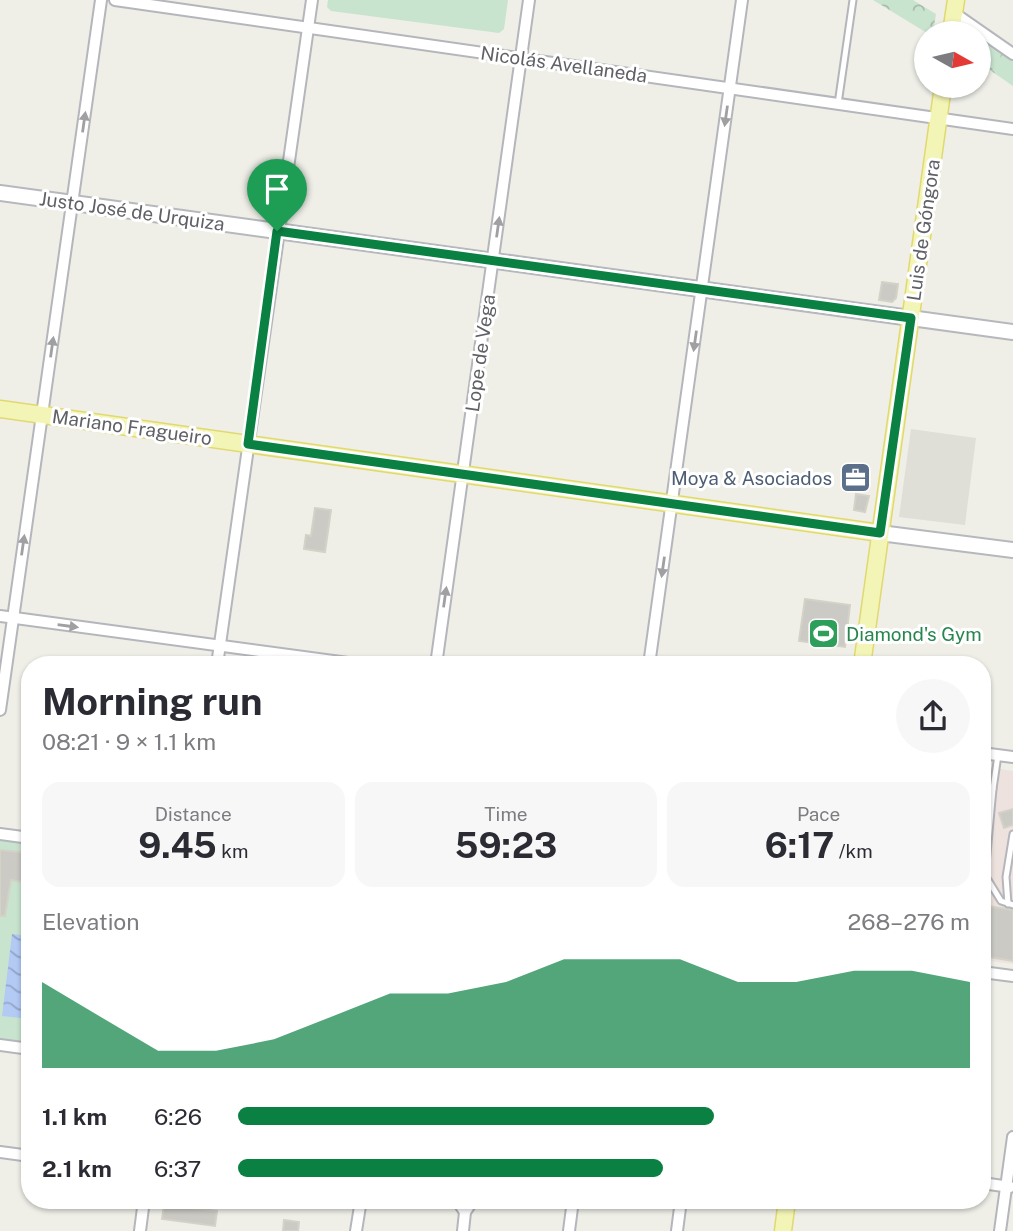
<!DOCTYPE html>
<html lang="en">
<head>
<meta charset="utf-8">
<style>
	:root { --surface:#fff; --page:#f7f7f7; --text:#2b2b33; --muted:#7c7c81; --accent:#0b8043 }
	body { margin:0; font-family:"Public Sans",sans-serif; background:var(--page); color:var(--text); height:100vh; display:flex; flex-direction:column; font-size:26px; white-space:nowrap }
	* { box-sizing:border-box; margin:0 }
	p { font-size:23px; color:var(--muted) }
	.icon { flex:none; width:38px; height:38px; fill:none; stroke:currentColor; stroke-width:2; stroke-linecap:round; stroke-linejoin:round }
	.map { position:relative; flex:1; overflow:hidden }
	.side { position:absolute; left:21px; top:656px; width:970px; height:553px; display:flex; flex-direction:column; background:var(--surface); border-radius:28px; box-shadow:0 2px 5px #0004 }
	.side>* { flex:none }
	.needle { width:46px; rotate:98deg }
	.fabs { position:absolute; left:914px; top:21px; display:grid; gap:14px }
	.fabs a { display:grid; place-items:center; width:77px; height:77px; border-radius:50%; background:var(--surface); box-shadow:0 2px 5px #0004; font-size:35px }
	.pin { position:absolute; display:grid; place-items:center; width:60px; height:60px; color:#fff; margin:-72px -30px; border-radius:50% 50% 50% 0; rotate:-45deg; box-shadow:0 0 7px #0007 }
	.pin .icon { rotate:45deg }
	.round { display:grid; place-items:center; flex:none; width:74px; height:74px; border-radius:37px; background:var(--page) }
	.overview { display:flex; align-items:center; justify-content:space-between; height:119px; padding:0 21px }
	h1 { font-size:38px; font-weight:700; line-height:52px }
	.metrics { display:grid; grid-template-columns:repeat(3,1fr); gap:10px; height:119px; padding:7px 21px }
	.metrics div { display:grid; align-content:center; border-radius:18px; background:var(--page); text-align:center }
	.metrics b { font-size:35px; font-weight:700 }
	.metrics small { font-size:19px; font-weight:400 }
	.metrics p { font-size:19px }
	.chart { height:196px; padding:14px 21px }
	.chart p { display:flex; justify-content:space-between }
	.chart svg { width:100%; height:126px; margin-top:7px; fill:var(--accent); opacity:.7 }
	ul { padding:0 21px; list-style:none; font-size:23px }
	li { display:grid; grid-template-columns:112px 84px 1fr; align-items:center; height:52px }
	li i { height:18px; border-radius:9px; background:var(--accent) }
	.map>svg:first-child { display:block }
</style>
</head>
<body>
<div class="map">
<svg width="1013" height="1231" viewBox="0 0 1013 1231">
	<defs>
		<pattern id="park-crowns" width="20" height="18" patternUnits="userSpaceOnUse" patternTransform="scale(1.75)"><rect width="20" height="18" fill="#c8e4ce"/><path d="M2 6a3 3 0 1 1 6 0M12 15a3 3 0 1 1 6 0" fill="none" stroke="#a6bcab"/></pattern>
		<pattern id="water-waves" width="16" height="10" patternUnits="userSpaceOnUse" patternTransform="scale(1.75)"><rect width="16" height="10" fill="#b3caf5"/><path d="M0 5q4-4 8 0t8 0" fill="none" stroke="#95a7ca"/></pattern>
	</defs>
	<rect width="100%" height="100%" fill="#efefe8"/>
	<polygon fill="#dfdfd7" points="911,429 976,438 965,525 899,517"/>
	<polygon fill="#ede2de" points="982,766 1013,771 1013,964 982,960"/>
	<g fill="url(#park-crowns)">
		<polygon points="873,0 913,0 936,14 933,33 927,33"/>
		<polygon points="978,37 1013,61 1013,86 978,62"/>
	</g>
	<g fill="#c8e4ce">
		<polygon points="328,0 508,0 504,29 499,33 331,11 327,7"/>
		<polygon points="1002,55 1013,63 1013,85 992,70"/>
		<polygon points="0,834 30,838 30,1049 0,1045"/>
	</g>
	<polygon fill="url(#water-waves)" points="12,934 30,936 30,1019 2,1016"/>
	<g fill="#cbcac5" stroke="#d4d2c7" stroke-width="2">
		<polygon points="882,282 898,284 896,298 892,302 879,300"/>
		<polygon points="848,470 865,472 863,486 846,484"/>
		<polygon points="856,494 869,496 865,512 854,510"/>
		<polygon points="315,508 331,510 325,552 304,549 306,535 311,536"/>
		<polygon points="805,599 850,605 845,647 799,641"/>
		<polygon points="1013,809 1013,825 1004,828 999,813"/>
		<polygon points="0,850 30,853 30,877 23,877 23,882 11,880 5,916 0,916"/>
		<polygon points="982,905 1013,910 1013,961 982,956"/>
		<polygon points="164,1205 217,1211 215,1226 162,1219"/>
		<polygon points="284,1220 299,1222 298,1231 283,1231"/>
	</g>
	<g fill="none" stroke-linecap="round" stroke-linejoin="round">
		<defs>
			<g id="lane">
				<polyline points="838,104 853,0"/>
				<polyline points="982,787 993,789 998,755"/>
				<polyline points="993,789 985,875 1001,901 1013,905"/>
				<polyline points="1008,904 1006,877 1013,834"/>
			</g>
			<g id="street">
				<polyline points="115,0 1013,129"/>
				<polyline points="954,13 1013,54"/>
				<polyline points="0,616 363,665"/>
				<polyline points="217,665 312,0"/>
				<polyline points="436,665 529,0"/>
				<polyline points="649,665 742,0"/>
				<polyline points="0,710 101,0"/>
				<polyline points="982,753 1013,757"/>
				<polyline points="0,834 30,838"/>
				<polyline points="982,972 1013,976"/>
				<polyline points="0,1045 30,1049"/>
				<polyline points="0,1152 30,1156"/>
				<polyline points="982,1183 1010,1187"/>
				<polyline points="457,1200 465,1212"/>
				<polyline points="140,1231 144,1200"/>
				<polyline points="356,1231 361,1200"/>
				<polyline points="463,1231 465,1212 473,1200"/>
				<polyline points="569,1231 573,1200"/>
				<polyline points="677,1231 681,1200"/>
				<polyline points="1000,1231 1013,1137"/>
			</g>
			<g id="secondary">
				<polyline points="0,193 1013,332"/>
				<polyline points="880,533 1013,550"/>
			</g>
			<g id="primary">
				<polyline points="951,33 956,0"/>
				<polyline points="0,409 880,533"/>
				<polyline points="862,665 943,86"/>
				<polyline points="783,1231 787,1200"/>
			</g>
		</defs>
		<use href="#lane" stroke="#b5b6bb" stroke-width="9"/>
		<use href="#street" stroke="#b5b6bb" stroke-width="14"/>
		<use href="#secondary" stroke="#b7b8bd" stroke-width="18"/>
		<use href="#primary" stroke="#e1d970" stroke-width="19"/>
		<use href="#lane" stroke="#fff" stroke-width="5"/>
		<use href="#street" stroke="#fff" stroke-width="10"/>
		<use href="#secondary" stroke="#fff" stroke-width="14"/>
		<use href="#primary" stroke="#f3f5b7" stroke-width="16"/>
	</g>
	<defs><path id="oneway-solid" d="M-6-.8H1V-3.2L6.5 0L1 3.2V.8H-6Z" transform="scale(1.75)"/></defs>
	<g fill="#a0a0a3">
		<use href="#oneway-solid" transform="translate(726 116) rotate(98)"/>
		<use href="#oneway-solid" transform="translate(84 122) rotate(-82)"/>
		<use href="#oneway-solid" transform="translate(498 227) rotate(-82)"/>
		<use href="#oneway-solid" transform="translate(695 341) rotate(98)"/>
		<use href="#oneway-solid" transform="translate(52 347) rotate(-82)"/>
		<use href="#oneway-solid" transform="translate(23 545) rotate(-82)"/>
		<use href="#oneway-solid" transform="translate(663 567) rotate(98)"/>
		<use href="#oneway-solid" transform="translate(445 597) rotate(-82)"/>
		<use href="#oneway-solid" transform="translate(68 626) rotate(8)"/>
	</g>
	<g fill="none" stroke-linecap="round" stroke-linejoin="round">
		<defs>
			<polygon id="route" points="277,231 911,318 880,533 248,444"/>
		</defs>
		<use href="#route" stroke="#fff" stroke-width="14"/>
		<use href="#route" stroke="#0b8043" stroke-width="9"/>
	</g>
	<defs>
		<symbol id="office-square" viewBox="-11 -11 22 22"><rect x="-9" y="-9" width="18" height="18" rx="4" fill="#5c6f8a" stroke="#fff"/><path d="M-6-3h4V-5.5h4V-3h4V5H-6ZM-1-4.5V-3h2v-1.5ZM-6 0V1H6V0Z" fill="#fff"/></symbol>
		<symbol id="stadium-square" viewBox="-11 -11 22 22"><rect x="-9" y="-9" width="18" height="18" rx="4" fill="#2e9e5b" stroke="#fff"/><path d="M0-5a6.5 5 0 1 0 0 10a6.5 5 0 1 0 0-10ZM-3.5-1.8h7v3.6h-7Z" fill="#fff"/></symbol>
	</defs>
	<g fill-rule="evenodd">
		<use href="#office-square" x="838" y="460" width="35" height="35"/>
		<use href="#stadium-square" x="806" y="616" width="35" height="35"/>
	</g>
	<g text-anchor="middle" stroke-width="6" stroke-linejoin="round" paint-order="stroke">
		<g font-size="19" fill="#606166" stroke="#fff">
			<text transform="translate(564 64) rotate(8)" y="7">Nicolás Avellaneda</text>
			<text transform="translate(132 211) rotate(8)" y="7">Justo José de Urquiza</text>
			<text transform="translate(923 230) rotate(-82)" y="7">Luis de Góngora</text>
			<text transform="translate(480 353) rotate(-82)" y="7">Lope de Vega</text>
			<text transform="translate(132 427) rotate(8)" y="7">Mariano Fragueiro</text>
		</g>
		<g font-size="19" fill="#4e5e75" stroke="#fff" text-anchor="end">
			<text x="832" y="485">Moya &amp; Asociados</text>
		</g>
		<g font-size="19" fill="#27864d" stroke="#fff" text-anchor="start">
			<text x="846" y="641">Diamond's Gym</text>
		</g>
	</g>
</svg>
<div class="fabs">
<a><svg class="needle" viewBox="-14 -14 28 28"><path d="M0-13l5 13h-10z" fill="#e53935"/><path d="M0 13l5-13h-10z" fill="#7c7c81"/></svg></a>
</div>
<div class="pin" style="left:277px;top:231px;background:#1e9e55"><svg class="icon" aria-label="arrive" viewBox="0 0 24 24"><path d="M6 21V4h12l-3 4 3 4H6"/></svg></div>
<section class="side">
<div class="overview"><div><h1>Morning run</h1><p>08:21 · 9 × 1.1 km</p></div><a class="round"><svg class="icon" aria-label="share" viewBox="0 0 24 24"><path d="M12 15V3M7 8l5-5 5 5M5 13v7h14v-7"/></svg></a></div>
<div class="metrics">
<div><p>Distance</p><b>9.45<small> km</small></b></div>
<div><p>Time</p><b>59:23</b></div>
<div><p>Pace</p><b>6:17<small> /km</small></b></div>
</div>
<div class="chart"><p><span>Elevation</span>268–276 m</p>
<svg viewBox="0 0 160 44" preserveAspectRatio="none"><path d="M0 44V14L10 26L20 38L30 38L40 34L50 26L60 18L70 18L80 14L90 6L100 6L110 6L120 14L130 14L140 10L150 10L160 14V44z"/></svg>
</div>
<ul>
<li><b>1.1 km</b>6:26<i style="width:65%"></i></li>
<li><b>2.1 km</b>6:37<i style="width:58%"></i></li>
</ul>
</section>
</div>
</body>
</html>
